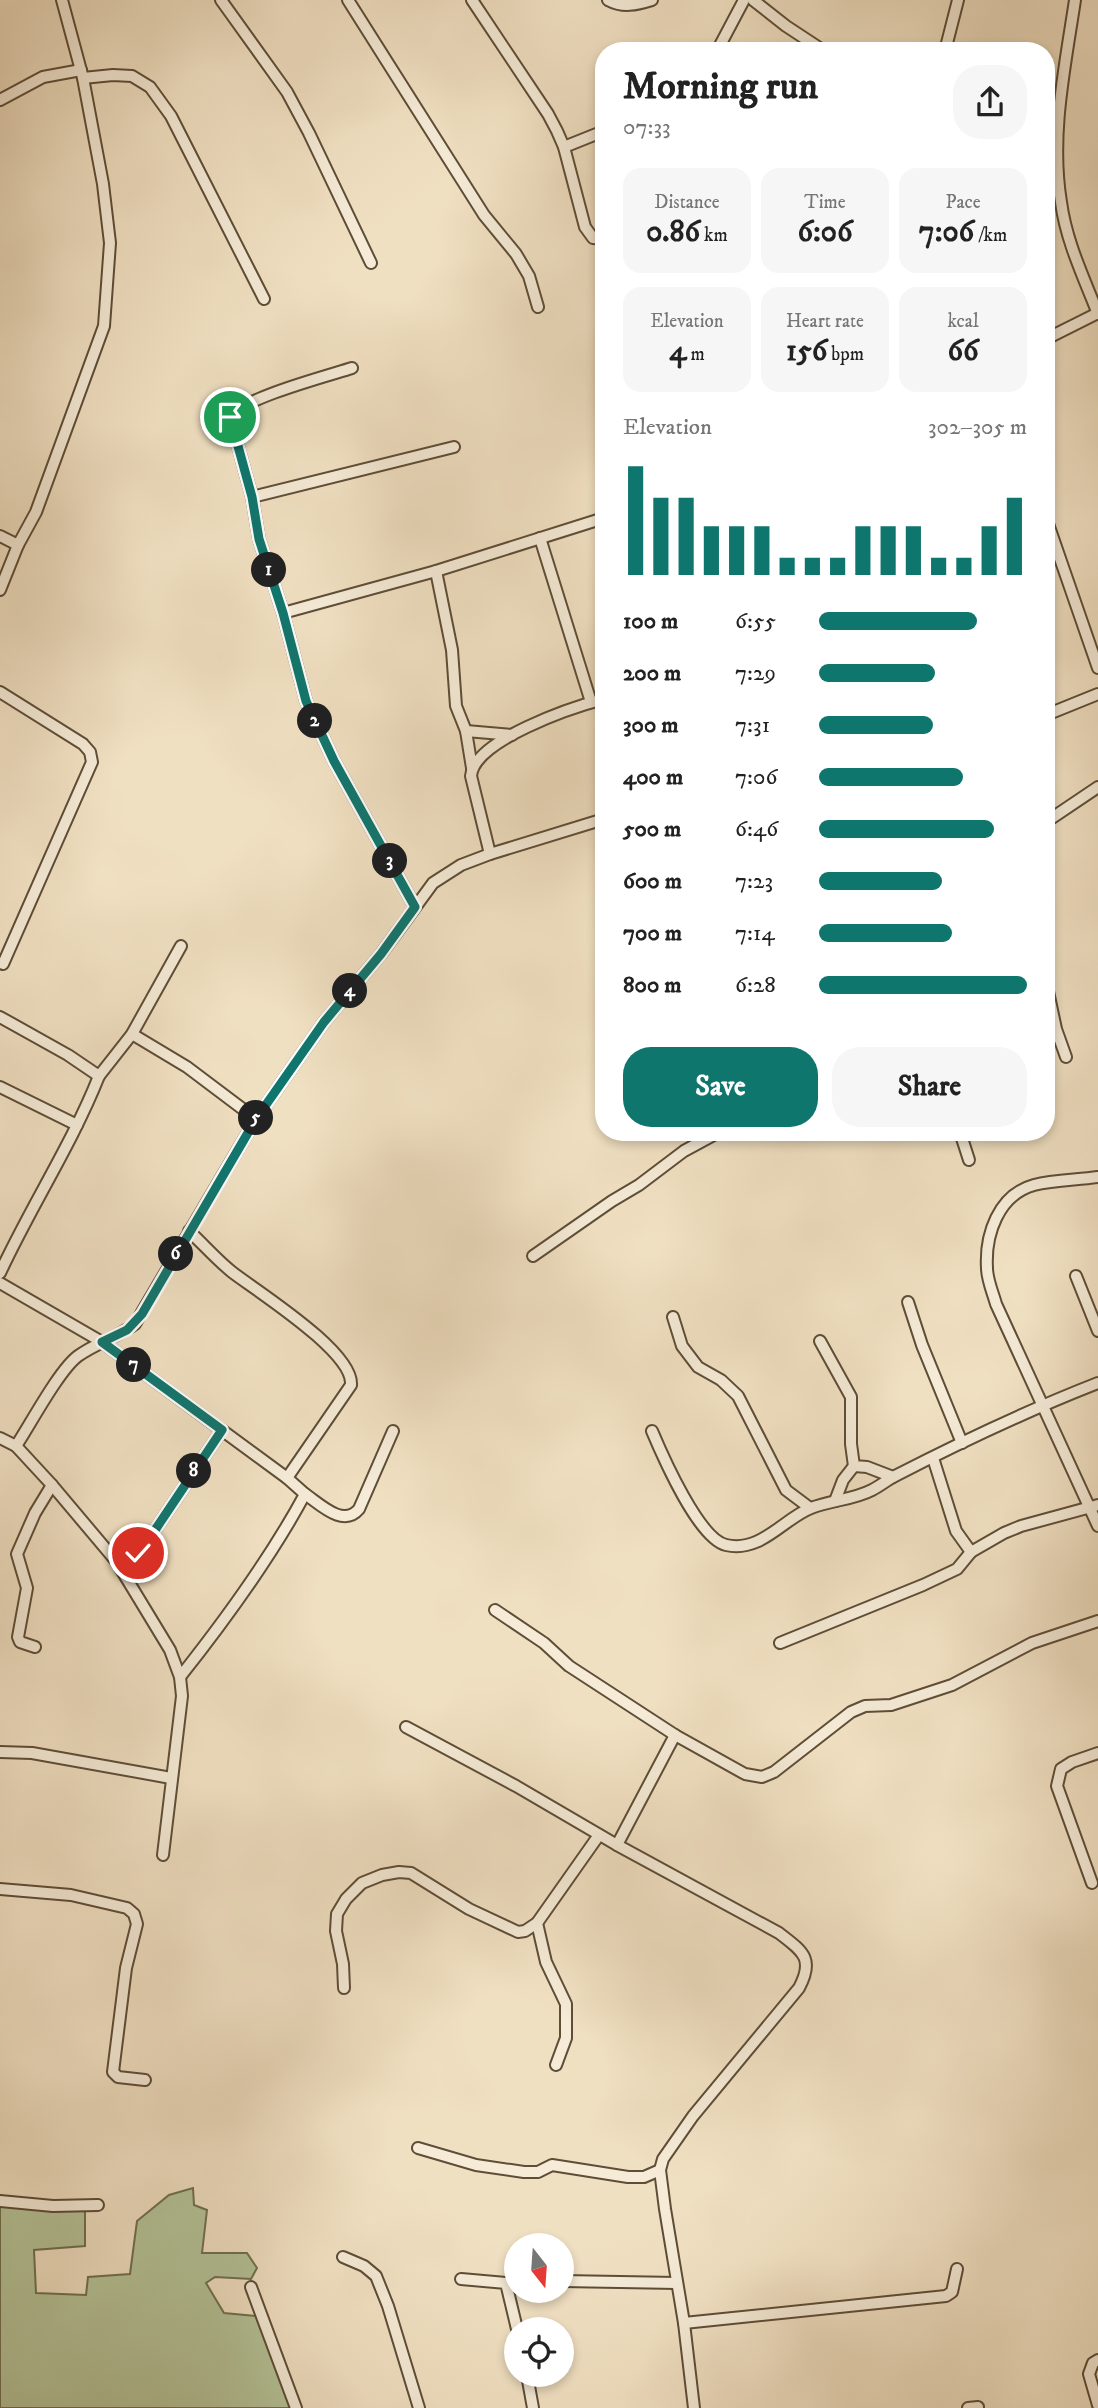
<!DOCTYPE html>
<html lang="en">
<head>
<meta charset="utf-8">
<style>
	:root { --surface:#fff; --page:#f6f6f6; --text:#222; --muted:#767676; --accent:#0f766e }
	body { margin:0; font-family:"IM FELL DW Pica",serif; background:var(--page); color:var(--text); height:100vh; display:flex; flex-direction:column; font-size:26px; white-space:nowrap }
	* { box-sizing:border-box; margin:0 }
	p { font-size:23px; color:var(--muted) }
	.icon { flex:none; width:38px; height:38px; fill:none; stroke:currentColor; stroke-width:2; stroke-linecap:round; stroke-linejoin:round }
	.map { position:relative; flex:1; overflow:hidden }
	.sheet { position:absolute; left:595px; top:42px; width:460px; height:1099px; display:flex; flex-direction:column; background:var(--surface); border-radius:28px; box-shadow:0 4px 10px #0003 }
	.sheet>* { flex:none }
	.needle { width:46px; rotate:163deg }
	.fabs { position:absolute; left:504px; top:2233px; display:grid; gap:14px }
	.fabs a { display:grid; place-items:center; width:70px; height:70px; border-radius:50%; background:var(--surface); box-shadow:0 4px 10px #0003; font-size:35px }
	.pin { position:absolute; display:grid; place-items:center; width:60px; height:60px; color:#fff; margin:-30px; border:4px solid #fff; border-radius:50%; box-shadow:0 2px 7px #0007 }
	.km { position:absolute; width:35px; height:35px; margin:-18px; border-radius:50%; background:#222; color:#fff; font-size:19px; line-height:35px; text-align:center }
	.round { display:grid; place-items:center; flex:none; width:74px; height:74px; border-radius:28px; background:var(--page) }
	.headline { display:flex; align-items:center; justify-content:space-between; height:119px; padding:0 28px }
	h1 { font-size:38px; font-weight:700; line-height:52px }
	.metrics { display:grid; grid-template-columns:repeat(3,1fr); gap:10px; height:119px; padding:7px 28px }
	.metrics div { display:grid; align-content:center; border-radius:18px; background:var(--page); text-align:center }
	.metrics b { font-size:30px; font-weight:700 }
	.metrics small { font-size:19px; font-weight:400 }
	.metrics p { font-size:19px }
	.chart { height:196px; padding:14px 28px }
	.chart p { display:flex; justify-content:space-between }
	.chart svg { width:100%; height:126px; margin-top:7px; stroke:var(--accent); stroke-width:6 }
	.primary-button { display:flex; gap:14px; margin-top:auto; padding:14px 28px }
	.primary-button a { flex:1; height:80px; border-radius:28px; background:var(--accent); color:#fff; font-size:28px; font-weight:700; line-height:80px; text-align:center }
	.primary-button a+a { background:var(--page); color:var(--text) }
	ul { padding:0 28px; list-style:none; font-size:23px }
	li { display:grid; grid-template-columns:112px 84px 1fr; align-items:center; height:52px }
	li i { height:18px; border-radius:9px; background:var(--accent) }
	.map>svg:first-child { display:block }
</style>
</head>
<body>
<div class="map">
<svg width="1098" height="2408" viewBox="0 0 1098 2408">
	<rect width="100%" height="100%" fill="#f0e0c2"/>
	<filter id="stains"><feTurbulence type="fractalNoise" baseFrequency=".00286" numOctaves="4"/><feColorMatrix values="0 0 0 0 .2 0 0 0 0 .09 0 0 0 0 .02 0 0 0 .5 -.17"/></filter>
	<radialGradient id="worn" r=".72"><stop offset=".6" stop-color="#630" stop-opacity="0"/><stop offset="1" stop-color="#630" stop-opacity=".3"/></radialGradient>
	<polygon fill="#b4c398" stroke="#707050" stroke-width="2" points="193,2188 194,2205 207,2210 202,2253 247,2253 257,2268 251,2279 215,2277 206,2283 224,2313 256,2316 291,2408 0,2408 0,2205 45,2210 85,2211 85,2246 34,2250 36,2293 86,2295 88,2277 130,2274 137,2221 169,2195"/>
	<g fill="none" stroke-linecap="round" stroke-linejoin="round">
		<defs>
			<g id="minor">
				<polyline points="221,0 287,92 309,133 371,263"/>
				<polyline points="348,0 484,215 516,254 529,276 538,307"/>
				<polyline points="472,0 548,114 557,131 564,147 585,227 593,238 604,239"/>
				<path d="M608 0C623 8 636 5 652 0"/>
				<polyline points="753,0 786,26 824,51"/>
				<path d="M1075 0C1065 67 1050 135 1061 202 1066 241 1084 278 1098 314"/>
				<polyline points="717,51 744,0"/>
				<polyline points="945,51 958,0"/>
				<polyline points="83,78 113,75 132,76 150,87 171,116 264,299"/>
				<polyline points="0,100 43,77 81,70"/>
				<polyline points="564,147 604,131"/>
				<polyline points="1046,339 1098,313"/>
				<path d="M352 368C327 376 243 398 230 417L252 497 259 539 283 613 306 701 334 761 415 907"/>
				<polyline points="252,497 454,447"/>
				<polyline points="1046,518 1098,668"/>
				<polyline points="0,536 18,545"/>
				<polyline points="540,538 591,702"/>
				<polyline points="436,571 452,650 456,706 466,731 472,768"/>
				<polyline points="0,590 18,545 36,512 104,326 110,243 103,184 83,78 62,0"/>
				<polyline points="283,613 436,571 604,518"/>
				<polyline points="0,692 83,744 90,752 92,762 3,964"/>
				<polyline points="1046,715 1098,694"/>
				<polyline points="466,731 512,735"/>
				<polyline points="1046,822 1098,787"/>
				<path d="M490 854 471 776C474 740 573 707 604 699"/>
				<polyline points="1046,982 1056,1029 1066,1057"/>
				<polyline points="0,1017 68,1055 99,1076 132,1034 181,946"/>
				<polyline points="132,1034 187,1067 256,1119"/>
				<polyline points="0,1087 77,1125"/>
				<polyline points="960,1132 969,1160"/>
				<path d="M1098 1177C1077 1180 1054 1180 1034 1185 998 1195 985 1235 987 1268 987 1280 993 1293 996 1304L1098 1526"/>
				<path d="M189 1231C203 1244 217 1260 232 1272 258 1292 354 1352 351 1385L287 1478"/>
				<polyline points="533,1256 612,1201 639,1185 684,1151 719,1132"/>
				<path d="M0 1273C31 1206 72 1144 99 1076"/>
				<polyline points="1076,1276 1098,1331"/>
				<path d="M0 1283 102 1342 287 1478 305 1494C270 1559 226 1619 180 1677"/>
				<polyline points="908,1302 922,1345 962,1443"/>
				<polyline points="673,1317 682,1346 698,1367 721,1380 738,1396 786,1490 810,1508"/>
				<polyline points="820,1341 851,1397 851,1444 854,1466 867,1467 893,1477"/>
				<path d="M652 1431C663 1457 699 1539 726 1545 761 1553 783 1519 811 1508 831 1500 853 1500 872 1490 880 1486 887 1480 895 1476 961 1442 1029 1410 1098 1383"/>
				<path d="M0 1438 16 1446C30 1425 59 1370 78 1356 96 1343 118 1337 135 1324L256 1119 324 1022 381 954 433 883 461 865 490 854 604 819"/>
				<polyline points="16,1446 52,1485 116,1561 170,1650 180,1677 182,1696 163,1855"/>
				<path d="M305 1494C320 1504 343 1528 359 1509L393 1431"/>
				<polyline points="835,1501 843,1480 854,1466"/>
				<polyline points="971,1552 1004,1533 1021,1526 1098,1505"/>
				<polyline points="116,1561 138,1553 143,1548 222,1430"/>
				<polyline points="495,1610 544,1643 569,1666 675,1735 745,1774 762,1777 774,1772 851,1712 865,1706 891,1705 952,1685 1032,1643 1098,1621"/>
				<polyline points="780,1643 923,1585 957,1569 971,1552 956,1531 933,1458"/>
				<polyline points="35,1647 20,1642 18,1637 27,1588 17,1554 35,1513 52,1485"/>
				<polyline points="406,1727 516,1786 617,1845"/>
				<path d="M675 1735 617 1845 779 1933C802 1951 815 1958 799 1988L693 2116 663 2159 660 2170 665 2209 684 2323 694 2408"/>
				<polyline points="0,1752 32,1753 171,1778"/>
				<polyline points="1092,1883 1057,1786 1061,1769 1072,1762 1098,1753"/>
				<polyline points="0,1889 71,1895 127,1908 134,1914 137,1924 126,1968 113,2072 118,2077 145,2080"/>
				<polyline points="537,1923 546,1962 566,2004 566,2038 556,2065"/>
				<polyline points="344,1988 343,1964 336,1931 337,1914 346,1899 362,1883 382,1875 399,1872 411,1873 469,1909 518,1932 525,1931 537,1923 599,1835"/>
				<polyline points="418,2148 476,2165 524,2172 538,2172 552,2165 628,2177 644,2177 660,2170"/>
				<polyline points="0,2201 53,2206 98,2205"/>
				<polyline points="343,2257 364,2266 376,2276 388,2306 419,2408"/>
				<polyline points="461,2279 506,2283 517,2329"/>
				<polyline points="562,2281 677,2283"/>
				<polyline points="251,2287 296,2408"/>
				<polyline points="684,2323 946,2296 952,2292 957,2269"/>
				<polyline points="1098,2360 1093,2363 1089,2374 1098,2405"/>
				<polyline points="527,2375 533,2408"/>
				<polyline points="968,2408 978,2407"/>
			</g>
		</defs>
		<use href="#minor" stroke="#5e4d37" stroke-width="14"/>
		<use href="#minor" stroke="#f5ebd7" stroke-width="10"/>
	</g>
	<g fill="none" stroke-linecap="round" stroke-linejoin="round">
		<defs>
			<polyline id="route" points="138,1553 143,1548 222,1430 102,1342 127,1330 142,1314 256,1119 324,1022 381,954 415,907 334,761 306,701 283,613 259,539 252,497 230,417"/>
		</defs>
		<use href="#route" stroke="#fff" stroke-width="14"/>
		<use href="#route" stroke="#0f766e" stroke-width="9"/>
	</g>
	<rect width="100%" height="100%" filter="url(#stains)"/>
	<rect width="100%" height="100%" fill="url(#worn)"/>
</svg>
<div class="fabs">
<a><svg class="needle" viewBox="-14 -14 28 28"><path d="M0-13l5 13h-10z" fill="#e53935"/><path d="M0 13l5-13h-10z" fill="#767676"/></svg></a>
<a><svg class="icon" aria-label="locate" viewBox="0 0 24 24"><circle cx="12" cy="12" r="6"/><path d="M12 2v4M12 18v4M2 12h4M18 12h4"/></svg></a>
</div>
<div class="pin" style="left:230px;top:417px;background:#1e9e55"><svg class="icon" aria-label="arrive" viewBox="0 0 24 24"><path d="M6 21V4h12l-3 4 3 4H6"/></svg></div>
<div class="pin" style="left:138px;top:1553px;background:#d93025"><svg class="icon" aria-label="check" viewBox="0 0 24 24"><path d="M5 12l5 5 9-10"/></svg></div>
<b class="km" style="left:269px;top:570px">1</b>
<b class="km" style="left:315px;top:721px">2</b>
<b class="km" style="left:390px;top:861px">3</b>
<b class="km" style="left:350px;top:991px">4</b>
<b class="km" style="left:256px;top:1118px">5</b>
<b class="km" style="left:176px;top:1254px">6</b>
<b class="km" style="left:134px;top:1365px">7</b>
<b class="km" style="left:194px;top:1471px">8</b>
<section class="sheet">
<div class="headline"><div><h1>Morning run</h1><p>07:33</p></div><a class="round"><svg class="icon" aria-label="share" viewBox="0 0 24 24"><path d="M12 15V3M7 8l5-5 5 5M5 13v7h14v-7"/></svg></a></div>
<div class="metrics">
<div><p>Distance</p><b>0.86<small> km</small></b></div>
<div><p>Time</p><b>6:06</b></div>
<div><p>Pace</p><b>7:06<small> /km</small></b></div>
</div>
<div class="metrics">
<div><p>Elevation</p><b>4<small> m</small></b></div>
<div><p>Heart rate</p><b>156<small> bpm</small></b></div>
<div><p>kcal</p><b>66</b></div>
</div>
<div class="chart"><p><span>Elevation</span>302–305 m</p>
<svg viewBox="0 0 160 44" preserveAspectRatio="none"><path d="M5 44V6M15 44V17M25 44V17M35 44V27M45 44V27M55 44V27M65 44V38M75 44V38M85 44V38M95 44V27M105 44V27M115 44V27M125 44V38M135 44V38M145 44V27M155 44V17"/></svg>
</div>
<ul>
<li><b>100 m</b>6:55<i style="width:76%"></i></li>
<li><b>200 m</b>7:29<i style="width:56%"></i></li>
<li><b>300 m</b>7:31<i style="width:55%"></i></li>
<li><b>400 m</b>7:06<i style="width:69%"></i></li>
<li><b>500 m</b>6:46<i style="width:84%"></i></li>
<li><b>600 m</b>7:23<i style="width:59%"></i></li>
<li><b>700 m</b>7:14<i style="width:64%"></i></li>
<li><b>800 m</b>6:28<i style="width:100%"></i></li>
</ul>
<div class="primary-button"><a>Save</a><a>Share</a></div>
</section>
</div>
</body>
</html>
